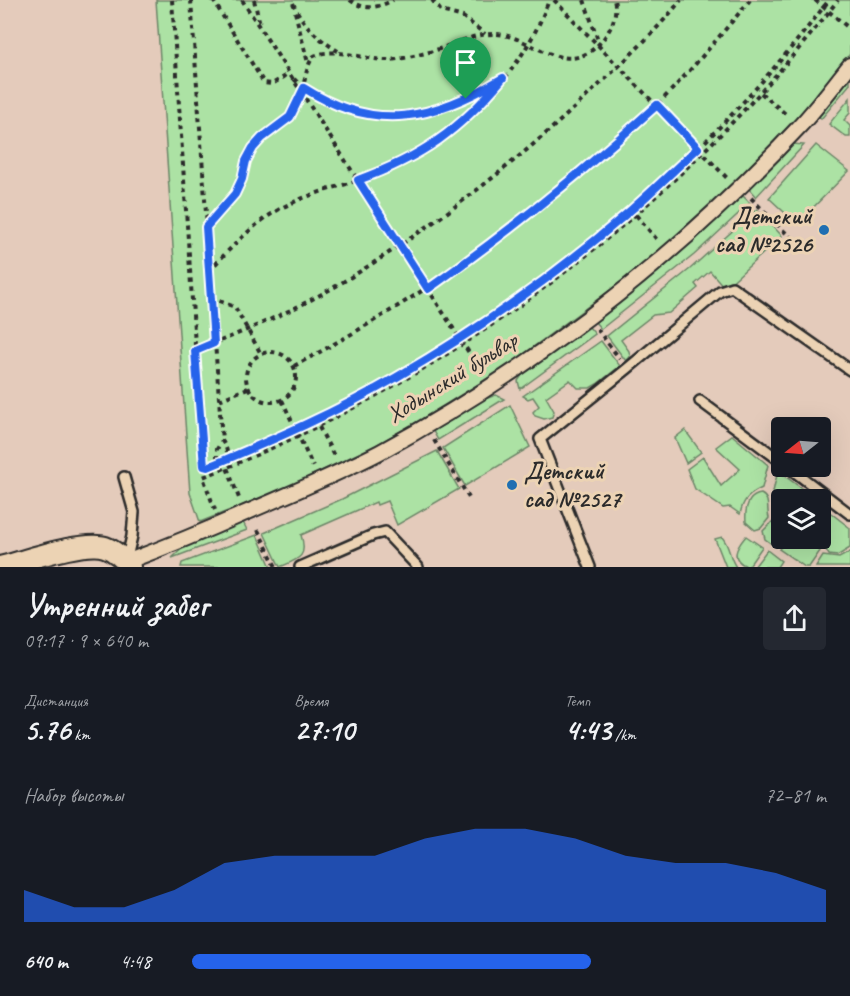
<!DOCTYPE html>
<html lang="ru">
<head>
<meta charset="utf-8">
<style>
	:root { --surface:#171b24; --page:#242831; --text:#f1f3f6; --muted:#9ea1a6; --accent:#2563eb }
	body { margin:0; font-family:Caveat,sans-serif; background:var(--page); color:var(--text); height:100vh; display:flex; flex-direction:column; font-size:22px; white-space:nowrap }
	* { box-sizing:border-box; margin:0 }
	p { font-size:20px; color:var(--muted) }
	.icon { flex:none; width:33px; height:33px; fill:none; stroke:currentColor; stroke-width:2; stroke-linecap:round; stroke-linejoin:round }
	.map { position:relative; height:567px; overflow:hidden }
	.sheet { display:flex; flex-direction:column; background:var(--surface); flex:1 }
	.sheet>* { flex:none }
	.needle { width:39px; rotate:253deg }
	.buttons { position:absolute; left:771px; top:417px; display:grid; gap:12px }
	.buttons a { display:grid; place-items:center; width:60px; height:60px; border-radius:6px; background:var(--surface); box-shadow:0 6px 24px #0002; font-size:30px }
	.pin { position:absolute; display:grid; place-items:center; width:51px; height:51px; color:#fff; margin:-62px -26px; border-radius:50% 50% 50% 0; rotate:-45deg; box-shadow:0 0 6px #0007 }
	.pin .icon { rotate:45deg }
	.round { display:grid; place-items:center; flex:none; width:63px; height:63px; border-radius:6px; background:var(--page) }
	.headline { display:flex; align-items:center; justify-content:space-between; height:102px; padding:0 24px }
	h1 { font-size:33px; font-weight:600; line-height:45px }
	.metrics { display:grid; grid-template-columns:repeat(3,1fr); gap:9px; height:102px; padding:6px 24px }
	.metrics div { display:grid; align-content:center }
	.metrics b { font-size:30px; font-weight:600 }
	.metrics small { font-size:16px; font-weight:400 }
	.metrics p { font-size:16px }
	.chart { height:168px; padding:12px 24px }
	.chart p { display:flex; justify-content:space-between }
	.chart svg { width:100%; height:108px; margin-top:6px; fill:var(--accent); opacity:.7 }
	ul { padding:0 24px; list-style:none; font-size:20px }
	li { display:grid; grid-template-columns:96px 72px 1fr; align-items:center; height:45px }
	li i { height:15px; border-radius:8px; background:var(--accent) }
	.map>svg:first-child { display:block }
</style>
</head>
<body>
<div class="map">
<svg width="850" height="567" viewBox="0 0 850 567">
	<rect width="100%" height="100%" fill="#e4cbbb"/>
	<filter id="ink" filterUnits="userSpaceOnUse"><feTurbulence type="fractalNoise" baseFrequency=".0167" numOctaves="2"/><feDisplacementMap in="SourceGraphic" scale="12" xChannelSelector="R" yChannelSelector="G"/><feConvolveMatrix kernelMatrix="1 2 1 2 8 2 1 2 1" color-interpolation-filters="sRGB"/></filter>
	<g filter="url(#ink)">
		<g fill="#ace2a4" stroke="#6c8668" stroke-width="1.5">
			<polygon points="156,0 850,0 850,54 801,113 738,179 673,239 629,276 506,367 422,419 376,445 283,489 200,522 190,493"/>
			<polygon points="850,67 850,84 821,119 818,115"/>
			<polygon points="850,98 850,113 844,120 850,126 850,137 846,137 829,124"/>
			<polygon points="793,144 804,145 756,197 749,189"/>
			<polygon points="816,145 849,171 797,224 769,198"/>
			<polygon points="743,196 750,203 694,255 601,329 595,322 693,242"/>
			<polygon points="757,209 782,236 725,288 710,271 695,284 698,288 669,313 653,315 621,340 629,351 630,357 626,361 607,336 690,269"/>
			<polygon points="589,327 595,334 520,389 518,381 522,375"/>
			<polygon points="601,341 620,366 597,384 590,388 578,388 570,380 546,397 554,411 552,417 544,419 535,416 533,412 539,406 533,397 528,399 523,396"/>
			<polygon points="496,395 504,399 438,440 433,431 485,399"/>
			<polygon points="510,405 530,447 465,486 443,448"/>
			<polygon points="685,430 701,452 686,463 675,438"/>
			<path d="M732 435 768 465 762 488C749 494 743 500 740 514L730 507 723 508 695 489 687 469 703 457 721 486 740 469 716 447Z"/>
			<path d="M437 451 459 489 397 525 387 501 377 505 376 502 301 535C308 557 299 559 280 567L264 533 342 499Z"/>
			<path d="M778 471 816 499 782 500 781 520C766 507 774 488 778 471Z"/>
			<path d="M761 494C771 499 766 509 769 518L761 528 755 530 746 522C745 510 747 496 761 494Z"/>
			<polygon points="827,510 850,528 850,548 837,556 829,555 822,543 821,519"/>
			<polygon points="243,522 247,530 172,558 188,543"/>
			<polygon points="772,522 781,526 782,539 776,547 765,539 763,531"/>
			<polygon points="257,535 271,567 181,567 182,563"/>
			<path d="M746 536 762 547 748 567C729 559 736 548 746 536Z"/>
			<path d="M722 537C730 546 729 558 736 567H726L715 539Z"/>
			<polygon points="787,539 818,539 817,545 820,551 809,567 805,567 779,549"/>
			<polygon points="767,550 781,561 777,567 754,567"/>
			<polygon points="850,552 850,567 816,567 823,556 839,558"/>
		</g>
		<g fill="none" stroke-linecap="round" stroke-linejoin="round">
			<defs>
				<g id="service">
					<polyline points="700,401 782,462"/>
					<polyline points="787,466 850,514"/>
					<polyline points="124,477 134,512 132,536 126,562"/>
					<polyline points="300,567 373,535 385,532 418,567"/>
					<polyline points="590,567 540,439 627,369 720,291 732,287 850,370"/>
				</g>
				<path id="pedestrian" d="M126 562C166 547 205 531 243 514 289 494 336 475 380 452 535 368 677 257 798 128 817 108 833 86 850 65"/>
				<path id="minor" d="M0 567C24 561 84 540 105 547 114 550 124 559 130 567"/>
			</defs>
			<use href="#service" stroke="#2b2b2b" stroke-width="14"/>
			<use href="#pedestrian" stroke="#2b2b2b" stroke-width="18"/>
			<use href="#minor" stroke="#2b2b2b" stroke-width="24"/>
			<g stroke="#2b2b2b" stroke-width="4" stroke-dasharray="4.5 4.5" stroke-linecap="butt">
				<path d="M172 0 203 465 206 468C252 453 296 430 339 408 528 311 700 170 829 0"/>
				<path d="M191 0 222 441C227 448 229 453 224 460L217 457V449L222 441"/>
				<polyline points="213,0 264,83 272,84 289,74"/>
				<polyline points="242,0 482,373"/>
				<polyline points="254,0 260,24"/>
				<path d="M350 0C364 11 378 8 393 0"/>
				<polyline points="432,0 441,11 463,17 485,34"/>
				<polyline points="554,0 727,178"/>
				<polyline points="584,0 599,43"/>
				<polyline points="815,0 850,29"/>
				<path d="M293 3C302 24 318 39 338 51"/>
				<polyline points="295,12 308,63"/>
				<path d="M294 79C306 91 321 99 337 106 395 129 449 110 500 80"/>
				<polyline points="761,93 788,116"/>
				<polyline points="751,198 794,241"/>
				<polyline points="636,215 659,242"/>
				<path d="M206 227C218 215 231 203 238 188 245 173 244 157 255 145 267 130 286 125 296 108 305 92 304 67 314 56 336 46 365 61 390 60 407 58 423 54 439 49 458 43 476 33 496 34 534 36 568 84 604 38 612 27 618 14 614 0"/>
				<path d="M209 271C228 251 247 230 270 215 301 194 342 187 377 174 453 144 521 78 549 0"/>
				<polyline points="211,298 235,307 261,354"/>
				<polyline points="597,329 620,359"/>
				<path d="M195 351C248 330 303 307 351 277 435 225 514 165 586 97 618 67 653 35 681 0"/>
				<circle cx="271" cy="377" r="25"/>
				<path d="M294 366C425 296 549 210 656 106 689 73 720 36 750 0"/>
				<polyline points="219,400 248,388"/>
				<polyline points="282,400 313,467"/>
				<polyline points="319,427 335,458"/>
				<polyline points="434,440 469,498"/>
				<polyline points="224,460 239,498"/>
				<path d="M215 510 203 477C454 378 673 213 838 0"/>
				<polyline points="258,530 276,567"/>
			</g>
			<use href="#service" stroke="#ecd3b4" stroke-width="9"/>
			<use href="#pedestrian" stroke="#ecd3b4" stroke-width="14"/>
			<use href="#minor" stroke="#ecd3b4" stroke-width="20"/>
		</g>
	</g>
	<g fill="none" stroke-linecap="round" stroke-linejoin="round" filter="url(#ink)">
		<defs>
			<path id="route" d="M503 78C460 130 422 157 358 180L428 289C509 232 583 172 657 105L698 148C676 168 654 190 631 210 559 273 480 329 397 377 337 412 273 440 208 467L204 466 195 351 214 343 206 227 235 194 242 179 246 161 253 148 262 138 290 117 304 88C376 134 435 119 503 78Z"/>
		</defs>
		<use href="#route" stroke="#fff" stroke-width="12"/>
		<use href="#route" stroke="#2563eb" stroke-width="8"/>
	</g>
	<g fill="#1f6fb2" stroke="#ecd3b4" stroke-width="2">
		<circle cx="824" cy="230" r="6"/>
		<circle cx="512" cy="485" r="6"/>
	</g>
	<g text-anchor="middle" stroke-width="6" stroke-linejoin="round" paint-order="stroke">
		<g font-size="24" font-weight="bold" fill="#2b2b2b" stroke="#ecd3b4" text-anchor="end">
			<text x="812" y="224">Детский<tspan x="812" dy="28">сад №2526</tspan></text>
			<text x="524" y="479" text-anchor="start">Детский<tspan x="524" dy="28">сад №2527</tspan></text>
		</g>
		<g font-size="24" fill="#2b2b2b" stroke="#ecd3b4">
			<text transform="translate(452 377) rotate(-32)" y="8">Ходынский бульвар</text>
		</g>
	</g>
</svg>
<div class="buttons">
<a><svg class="needle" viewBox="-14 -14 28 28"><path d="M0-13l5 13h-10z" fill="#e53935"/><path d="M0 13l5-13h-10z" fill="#9ea1a6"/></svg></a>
<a><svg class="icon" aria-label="layers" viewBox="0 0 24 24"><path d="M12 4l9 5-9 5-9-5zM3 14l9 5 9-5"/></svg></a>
</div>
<div class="pin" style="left:466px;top:99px;background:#1e9e55"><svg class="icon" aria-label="arrive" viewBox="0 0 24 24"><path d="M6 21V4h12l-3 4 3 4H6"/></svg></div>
</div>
<section class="sheet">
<div class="headline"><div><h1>Утренний забег</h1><p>09:17 · 9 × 640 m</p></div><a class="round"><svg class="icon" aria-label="share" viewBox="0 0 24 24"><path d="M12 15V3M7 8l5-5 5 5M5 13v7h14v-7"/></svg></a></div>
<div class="metrics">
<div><p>Дистанция</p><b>5.76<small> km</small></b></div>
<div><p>Время</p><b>27:10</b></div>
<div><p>Темп</p><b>4:43<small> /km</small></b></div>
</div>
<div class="chart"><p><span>Набор высоты</span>72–81 m</p>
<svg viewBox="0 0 160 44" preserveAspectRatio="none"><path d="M0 44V31L10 38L20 38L30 31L40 20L50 17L60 17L70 17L80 10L90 6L100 6L110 10L120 17L130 20L140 20L150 24L160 31V44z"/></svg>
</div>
<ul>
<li><b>640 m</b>4:48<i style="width:63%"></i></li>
</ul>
</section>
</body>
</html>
